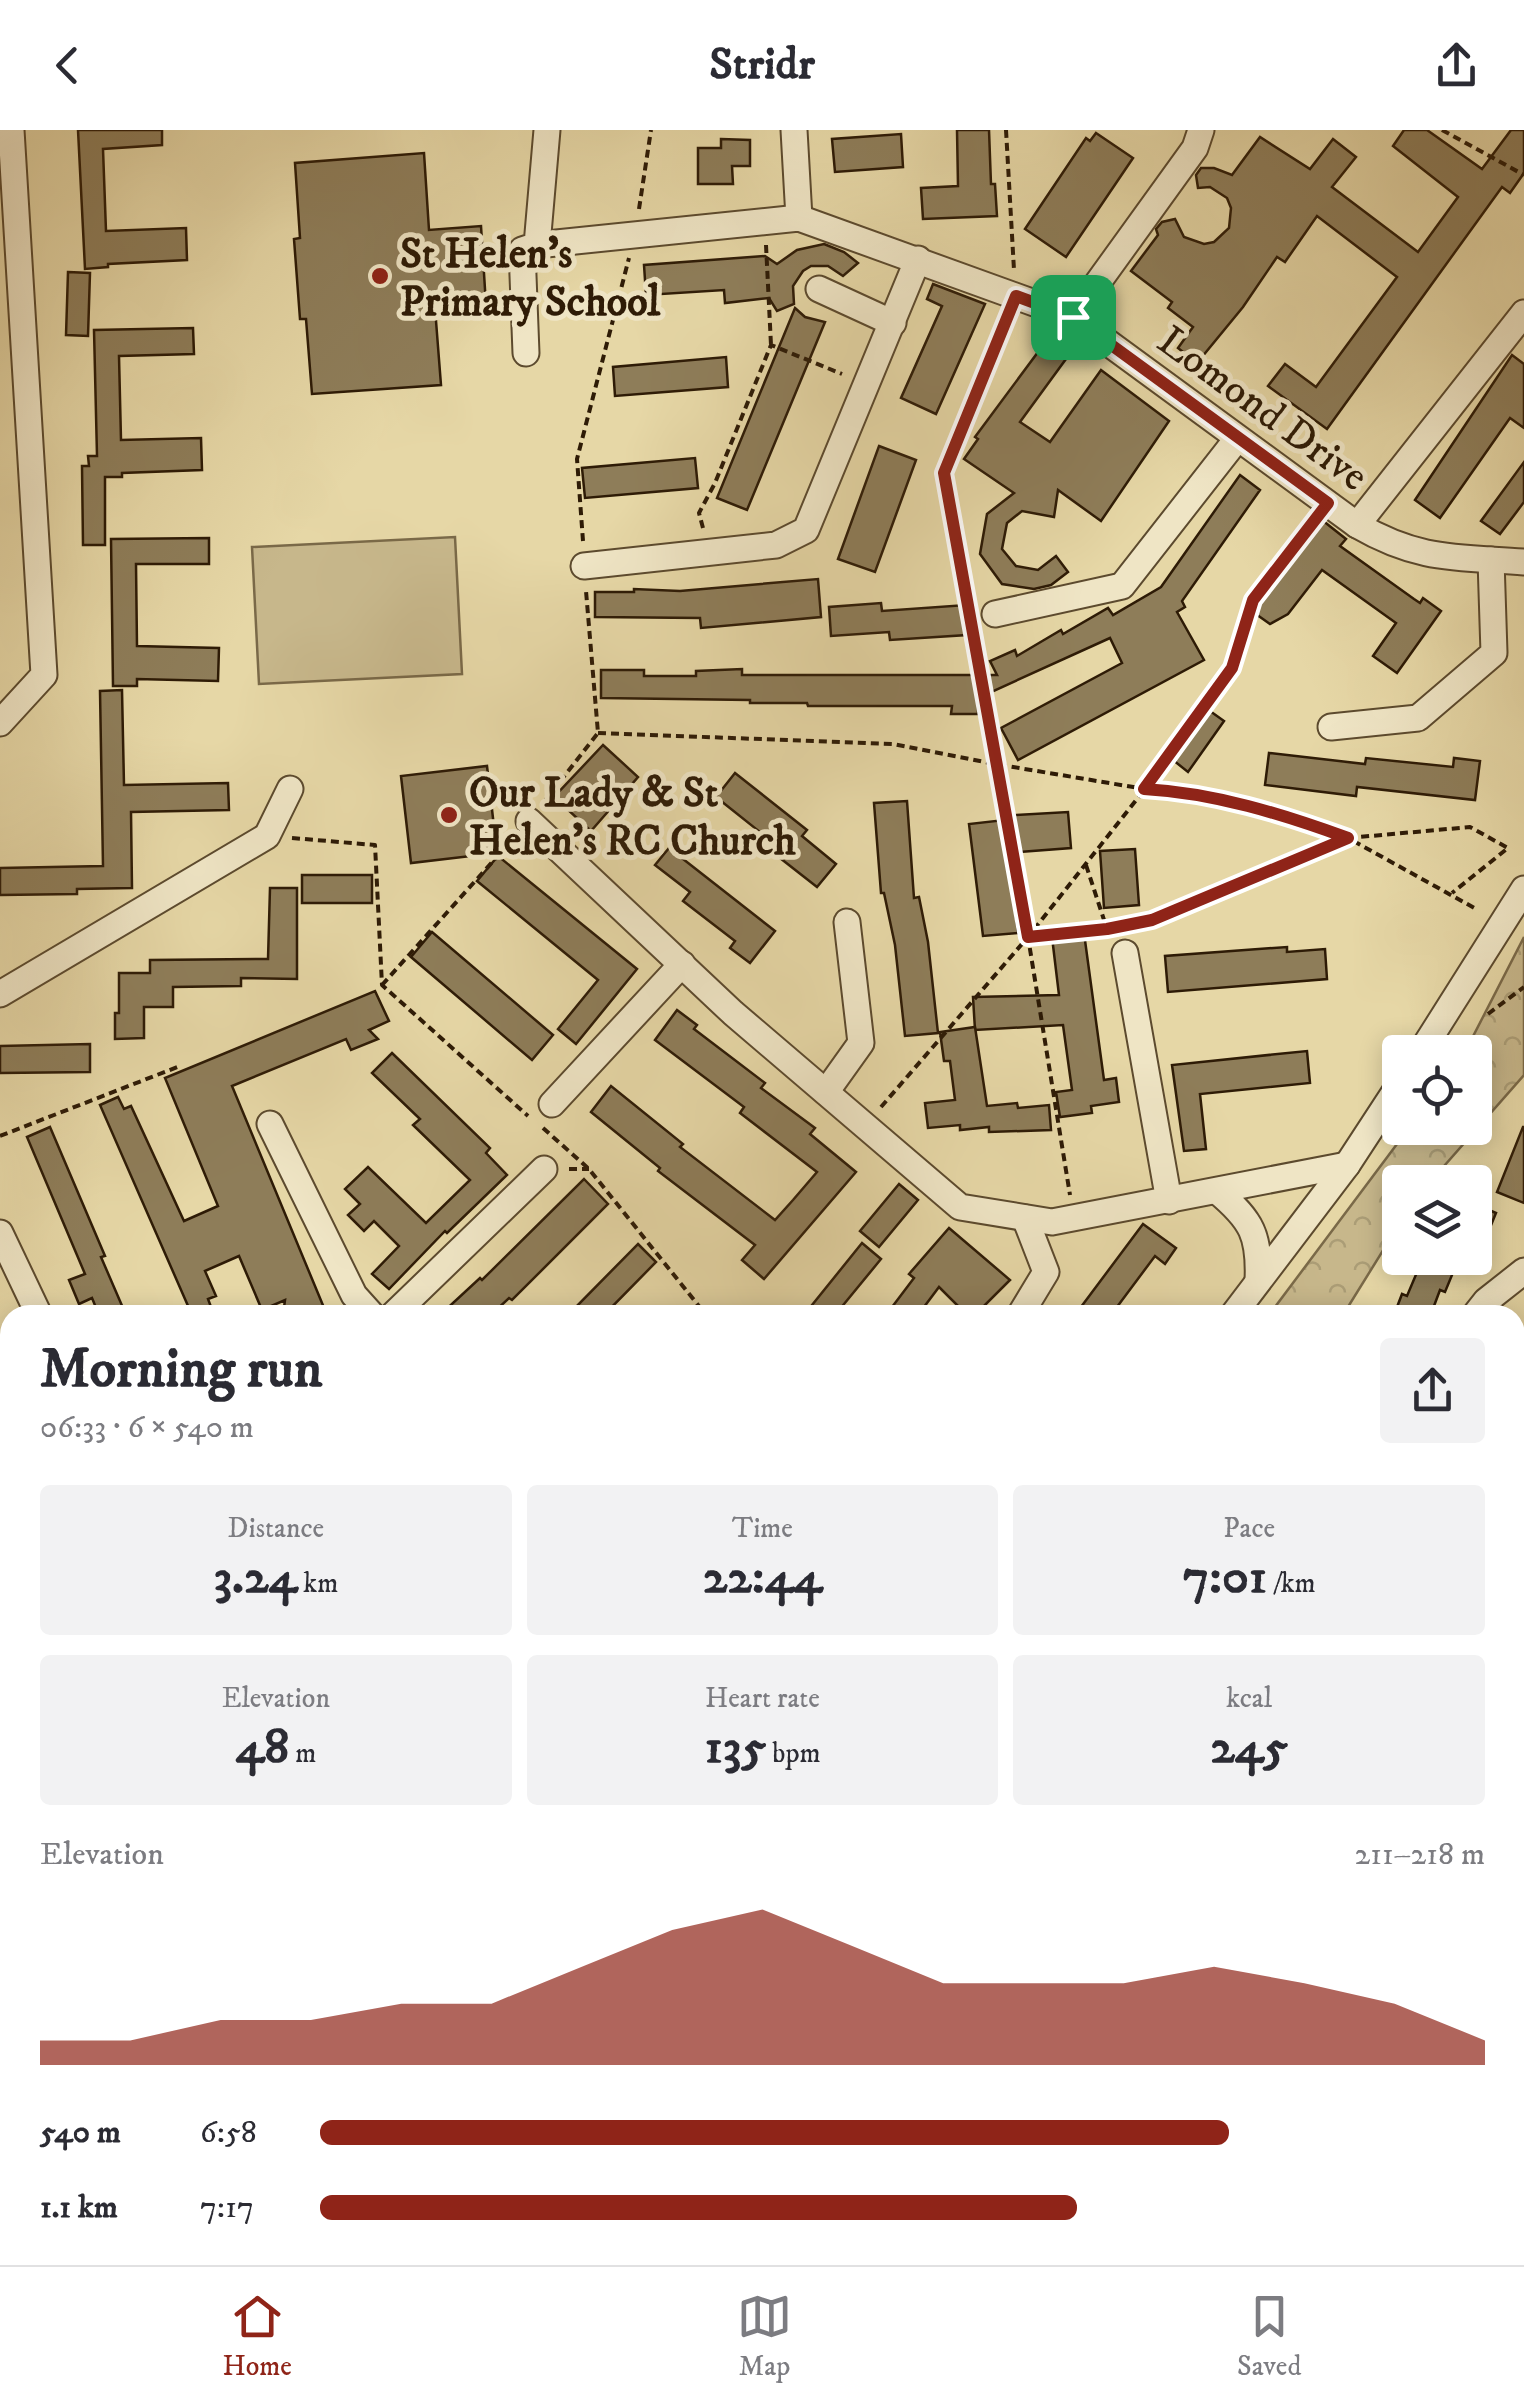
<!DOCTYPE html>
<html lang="en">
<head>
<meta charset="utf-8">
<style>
	:root { --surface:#fff; --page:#f2f2f3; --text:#2b2b33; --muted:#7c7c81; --line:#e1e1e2; --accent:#8f2418 }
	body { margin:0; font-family:"IM FELL DW Pica",serif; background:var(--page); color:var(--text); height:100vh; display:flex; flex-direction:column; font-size:38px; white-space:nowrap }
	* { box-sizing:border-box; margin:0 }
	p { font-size:32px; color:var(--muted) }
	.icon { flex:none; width:55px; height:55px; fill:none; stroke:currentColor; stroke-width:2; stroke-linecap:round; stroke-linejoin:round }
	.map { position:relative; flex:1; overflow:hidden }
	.sheet { position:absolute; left:0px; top:1175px; width:1525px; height:960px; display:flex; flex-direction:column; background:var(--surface); border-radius:30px 30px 0 0; box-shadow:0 5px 25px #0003 }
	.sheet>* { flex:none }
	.controls { position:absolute; left:1382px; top:905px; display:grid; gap:20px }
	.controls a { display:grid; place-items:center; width:110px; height:110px; border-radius:10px; background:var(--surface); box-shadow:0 5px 25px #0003; font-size:50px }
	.pin { position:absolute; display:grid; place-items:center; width:85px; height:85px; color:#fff; margin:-42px; border-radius:20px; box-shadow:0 5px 15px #0006 }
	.round { display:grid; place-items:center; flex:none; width:105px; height:105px; border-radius:10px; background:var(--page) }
	.head { display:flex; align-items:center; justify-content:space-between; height:170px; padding:0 40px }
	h1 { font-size:55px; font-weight:800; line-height:75px }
	.figures { display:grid; grid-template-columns:repeat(3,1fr); gap:15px; height:170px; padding:10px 40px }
	.figures div { display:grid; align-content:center; border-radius:10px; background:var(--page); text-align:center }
	.figures b { font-size:50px; font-weight:800 }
	.figures small { font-size:28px; font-weight:400 }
	.figures p { font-size:28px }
	.chart { height:280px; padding:20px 40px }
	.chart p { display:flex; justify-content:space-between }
	.chart svg { width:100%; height:180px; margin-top:10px; fill:var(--accent); opacity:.7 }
	ul { padding:0 40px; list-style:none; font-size:32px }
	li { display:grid; grid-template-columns:160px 120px 1fr; align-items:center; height:75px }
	li i { height:25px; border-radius:12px; background:var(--accent) }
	header { display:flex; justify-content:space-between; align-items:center; height:130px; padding:0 40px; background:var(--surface); font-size:45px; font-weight:800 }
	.dock { display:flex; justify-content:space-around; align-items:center; height:140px; border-top:2px solid var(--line); background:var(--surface); font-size:28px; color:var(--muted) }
	.dock a { display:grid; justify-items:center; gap:5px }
	.dock .on { color:var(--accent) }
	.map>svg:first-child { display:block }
</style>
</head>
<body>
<header><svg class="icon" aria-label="back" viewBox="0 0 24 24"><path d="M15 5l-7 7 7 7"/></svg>Stridr<svg class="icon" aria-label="share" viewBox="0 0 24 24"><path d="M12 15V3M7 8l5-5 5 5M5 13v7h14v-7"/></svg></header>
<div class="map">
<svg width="1524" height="2135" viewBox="0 0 1524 2135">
	<defs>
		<pattern id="forest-crowns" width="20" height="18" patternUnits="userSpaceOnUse" patternTransform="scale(2.5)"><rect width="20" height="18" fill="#c7b78b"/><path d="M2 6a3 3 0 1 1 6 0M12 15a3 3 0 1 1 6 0" fill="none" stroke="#ab9d76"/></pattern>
	</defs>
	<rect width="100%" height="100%" fill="#e6d7a6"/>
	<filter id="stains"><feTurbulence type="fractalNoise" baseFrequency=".002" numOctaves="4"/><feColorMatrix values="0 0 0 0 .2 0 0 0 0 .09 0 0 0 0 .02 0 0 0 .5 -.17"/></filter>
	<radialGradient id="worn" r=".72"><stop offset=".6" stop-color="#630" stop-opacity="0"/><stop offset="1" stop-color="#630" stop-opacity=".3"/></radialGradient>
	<polygon fill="url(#forest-crowns)" stroke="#7a6948" stroke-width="2.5" points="1524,807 1524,945 1430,1052 1400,1052 1400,1093 1343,1185 1269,1185 1409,998 1475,998 1475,922 1465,922"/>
	<g fill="#c7b78b" stroke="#7a6948" stroke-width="2.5">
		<polygon points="455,407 462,544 259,554 252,417"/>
		<polygon points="0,1732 10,1734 10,2125 61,2125 83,2135 0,2135"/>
		<polygon points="1050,2125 1374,2125 1378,2135 1009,2135"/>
	</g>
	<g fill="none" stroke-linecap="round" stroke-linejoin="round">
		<g stroke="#776546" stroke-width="8">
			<polyline points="1515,1968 1524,1965"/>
			<polyline points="1083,2135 1109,2125"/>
		</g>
	</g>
	<g fill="#8e7d59" stroke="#2e1b06" stroke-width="2.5">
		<polygon points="78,0 162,0 162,15 103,19 106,101 186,98 187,130 108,134 108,137 85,139"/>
		<polygon points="957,0 989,0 991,54 995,54 997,86 923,89 921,58 958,56"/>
		<polygon points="1404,0 1427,0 1482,39 1511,0 1524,0 1524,43 1510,63 1502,57 1327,299 1268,256 1285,234 1316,257 1397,147 1317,86 1285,132 1277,127 1243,177 1197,233 1178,218 1193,197 1168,178 1172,172 1131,141 1158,105 1156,99 1162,92 1175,89 1184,107 1204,114 1214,112 1229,98 1231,78 1227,68 1210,57 1198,58 1196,45 1201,38 1214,38 1232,45 1260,7 1310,39 1333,9 1356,27 1332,57 1418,122 1458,67 1393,16"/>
		<polygon points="1096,3 1133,28 1066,127 1025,99 1086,8 1090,11"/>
		<polygon points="901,4 903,37 835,42 832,9"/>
		<polygon points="721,9 750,10 750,36 732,36 733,54 698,54 698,18 721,18"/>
		<polygon points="424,23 429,100 481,96 486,175 435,178 441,255 312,264 306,189 300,189 294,109 300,108 295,33"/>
		<polygon points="824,114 844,122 858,133 843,146 828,136 811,136 803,141 793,156 794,174 777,181 769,168 725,173 724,160 646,165 644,135 765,126 777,134 797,120"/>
		<polygon points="68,142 90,143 88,206 66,205"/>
		<polygon points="933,154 985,174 936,284 901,268 942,176 927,169"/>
		<polygon points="795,178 805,187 825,192 747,380 717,368"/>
		<polygon points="193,198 194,224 119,226 121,310 201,308 202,340 122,343 122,347 105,347 105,415 83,415 82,336 89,336 88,326 97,326 94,200"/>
		<polygon points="1048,200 1074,218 1020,292 1050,312 1101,240 1169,291 1101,391 1058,360 1054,387 1022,381 1007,393 1002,419 1016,436 1038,440 1056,426 1068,442 1051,455 1034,459 1002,454 980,424 987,384 1014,363 964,329 978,309 975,307 1041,218 1036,215"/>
		<polygon points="1512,225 1524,234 1524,298 1510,288 1440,388 1415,370"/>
		<polygon points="726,227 728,257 615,266 613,237"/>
		<polygon points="879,316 916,330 875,442 838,429"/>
		<polygon points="695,328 698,358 585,368 582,338"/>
		<polygon points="1524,332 1524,372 1500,404 1481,391"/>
		<polygon points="1240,345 1260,360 1182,471 1185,477 1177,482 1204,530 1018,630 1001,598 1122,533 1110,508 978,568 978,584 951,584 952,576 808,576 807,573 750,573 750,570 601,568 601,540 644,540 644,546 696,546 696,541 742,539 742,545 997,545 990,531 1015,520 1017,526 1061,500 1063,504 1108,478 1113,485 1161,457"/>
		<polygon points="1322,390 1346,409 1340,416 1414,469 1420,473 1423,468 1441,481 1397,543 1373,526 1396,493 1322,440 1288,484 1270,494 1253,482"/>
		<polygon points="209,408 209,434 136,434 137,516 219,518 218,551 137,549 137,556 113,556 111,409"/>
		<polygon points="818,449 821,487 701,498 700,488 595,487 595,462 634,462 634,459 680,461"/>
		<polygon points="881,473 882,481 966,475 967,505 890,510 889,502 831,506 829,477"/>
		<polygon points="122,560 124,655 228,653 229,680 131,682 132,758 77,759 77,764 0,765 0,738 103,736 100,561"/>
		<polygon points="1203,576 1224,591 1188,642 1168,626"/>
		<polygon points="603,615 638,647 591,701 554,667"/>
		<polygon points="1269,623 1365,634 1366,628 1453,637 1454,628 1480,631 1475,670 1357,657 1356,666 1265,655"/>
		<polygon points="487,636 497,723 411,733 401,646"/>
		<polygon points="735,643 807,700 802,706 836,734 817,757 780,728 785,722 716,667"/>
		<polygon points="907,671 914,768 919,767 928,812 938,903 905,906 895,815 884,763 881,763 874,673"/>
		<polygon points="1068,682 1071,718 1008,723 1018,803 983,806 969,694 1014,689 1014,685"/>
		<polygon points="669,718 775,801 750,833 730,818 735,811 683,771 690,762 655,735"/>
		<polygon points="1135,719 1139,775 1104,778 1100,721"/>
		<polygon points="498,726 637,839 576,914 558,899 598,850 477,751"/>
		<rect x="302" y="745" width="70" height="28"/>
		<polygon points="270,758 297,758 297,849 241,848 241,856 173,857 173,877 144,877 144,908 115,909 115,883 119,883 119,843 150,843 150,830 268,829"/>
		<polygon points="432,802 553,905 532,930 411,827"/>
		<polygon points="1084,803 1104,950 1116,948 1119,972 1091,976 1092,983 1060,987 1056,962 1072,960 1063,895 975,900 973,867 1059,865 1052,807"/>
		<polygon points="1287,817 1287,822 1325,819 1327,849 1168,862 1165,826"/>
		<polygon points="375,861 389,891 369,900 378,909 351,920 346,909 232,956 327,1185 283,1185 285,1170 262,1180 239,1126 205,1141 216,1166 208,1169 214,1185 192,1185 100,975 118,967 124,979 131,976 184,1091 218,1076 165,948"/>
		<polygon points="677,880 697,895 694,899 765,953 761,958 815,998 810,1004 856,1042 764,1149 742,1130 755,1115 658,1041 660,1038 591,982 611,956 683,1014 680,1017 775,1090 793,1070 817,1042 740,983 744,977 655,910"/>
		<polygon points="975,897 987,976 1017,973 1018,978 1049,975 1051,1000 989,1002 989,997 960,1000 960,995 928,998 925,973 955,970 950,931 944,931 940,902"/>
		<polygon points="90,914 90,942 0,943 0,916"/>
		<polygon points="1307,921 1310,953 1200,964 1206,1019 1184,1021 1172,935"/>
		<polygon points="392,923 490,1018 486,1023 507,1045 447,1103 445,1101 389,1159 372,1144 399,1116 374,1091 364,1101 348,1085 360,1074 345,1059 368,1037 426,1093 470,1050 413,995 420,989 372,943"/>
		<polygon points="50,997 105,1126 101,1127 126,1185 99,1185 92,1168 79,1174 69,1150 85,1144 27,1007"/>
		<polygon points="1523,997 1524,997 1524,1073 1497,1062"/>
		<polygon points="584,1049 608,1074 512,1170 509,1168 491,1185 440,1185 480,1148 482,1150"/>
		<polygon points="899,1054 918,1070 879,1117 860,1101"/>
		<polygon points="1475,1074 1496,1083 1476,1132 1475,1132"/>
		<polygon points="1143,1094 1176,1118 1165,1134 1155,1126 1111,1185 1075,1185"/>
		<polygon points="949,1098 1010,1150 975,1185 967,1185 939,1157 918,1185 886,1185 914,1148 909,1144"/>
		<polygon points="862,1113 881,1129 835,1185 804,1185"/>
		<polygon points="638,1114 656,1132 604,1185 568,1185"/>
		<polygon points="1423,1128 1459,1128 1445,1162 1440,1160 1434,1176 1452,1185 1394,1185 1402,1164 1407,1166"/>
	</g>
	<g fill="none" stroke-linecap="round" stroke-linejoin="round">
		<defs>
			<g id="minor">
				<polyline points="794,0 799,88"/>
				<path d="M537 115 799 88 1073 187 1357 395C1419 431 1456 427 1524 432"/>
				<polyline points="819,159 893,193"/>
				<polyline points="1073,187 1195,18 1201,0"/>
				<polyline points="526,223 522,120 537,115 547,0"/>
				<polyline points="1357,395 1524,183"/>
				<polyline points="584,436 776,415 806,400 918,129"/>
				<polyline points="995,484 1122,456 1237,309"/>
				<polyline points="0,593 44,545 11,0"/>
				<polyline points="1331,597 1418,588 1494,523 1491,430"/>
				<polyline points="529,691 733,883 960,1077 1052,1092 1347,1035"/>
				<polyline points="1125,823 1169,1071"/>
				<polyline points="0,864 267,706 290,659"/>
				<polyline points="1421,922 1524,759"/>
				<polyline points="826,962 861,913 847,792"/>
				<polyline points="552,974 682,834"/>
				<polyline points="270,994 354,1165 372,1185"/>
				<path d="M1217 1061C1252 1090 1260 1106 1258 1151"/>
				<polyline points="0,1103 39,1185"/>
				<polyline points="393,1185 544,1039"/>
				<polyline points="1020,1185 1046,1142 1025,1088"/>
				<polyline points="1233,1185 1347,1035 1400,954"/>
				<polyline points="1475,1185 1486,1171 1524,1141"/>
				<polyline points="0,1531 10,1533"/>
				<polyline points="0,1688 10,1689"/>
				<polyline points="1515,1776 1524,1774"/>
				<polyline points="520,2125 524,2135"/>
				<polyline points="847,2125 849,2132"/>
				<polyline points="1398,2125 1402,2135"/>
			</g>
		</defs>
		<use href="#minor" stroke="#5c4a2e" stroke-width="29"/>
		<g stroke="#2e1b06" stroke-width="4" stroke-dasharray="8 5" stroke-linecap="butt">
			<polyline points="1006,0 1014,140"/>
			<polyline points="1442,0 1524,45"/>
			<polyline points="639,79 651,0"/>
			<polyline points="766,115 771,215"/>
			<polyline points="1007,188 944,343 1028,807 1070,1065"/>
			<polyline points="703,398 699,383 715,353 771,215 842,244"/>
			<polyline points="583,411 577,329 629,128"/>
			<polyline points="598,603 893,614 995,634 1145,659 1183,661 1284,685 1348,708 1478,780"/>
			<polyline points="544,672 598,603 586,461"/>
			<polyline points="292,708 375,715 382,855 528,986"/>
			<polyline points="1086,735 1107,799 1112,806"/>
			<polyline points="1028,807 1107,799 1153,790 1348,708 1470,697 1508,718 1452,763"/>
			<polyline points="382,855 512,710"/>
			<polyline points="1488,884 1524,857"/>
			<polyline points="881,977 1028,807 1145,659 1232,538 1253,469 1312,393"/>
			<polyline points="543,998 589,1039 706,1185"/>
			<polyline points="0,1006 180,936"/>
			<polyline points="569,1039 589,1039"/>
			<polyline points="0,1304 10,1299"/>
			<polyline points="0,1383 10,1384"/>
			<polyline points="1515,1435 1524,1434"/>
			<polyline points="1515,1652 1524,1653"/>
			<polyline points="1515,1937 1524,1934"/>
			<polyline points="0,2071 10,2077"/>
			<polyline points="112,2125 133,2135"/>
			<polyline points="173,2125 180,2135"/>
			<polyline points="1359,2125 1366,2135"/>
			<polyline points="150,2135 164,2125"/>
			<polyline points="957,2135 999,2125"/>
			<polyline points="1317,2135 1326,2125"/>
		</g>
		<use href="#minor" stroke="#efe5c5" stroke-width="25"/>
	</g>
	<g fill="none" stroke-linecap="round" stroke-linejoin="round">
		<defs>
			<path id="route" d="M1016 166 1073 187 1328 373 1253 470 1232 538 1144 659C1215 663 1282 684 1348 708L1152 790 1107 799 1028 807 944 343Z"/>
		</defs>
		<use href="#route" stroke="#fff" stroke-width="20"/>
		<use href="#route" stroke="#8f2418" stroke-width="12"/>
	</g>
	<g fill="#8f2418" stroke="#efe5c5" stroke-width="4">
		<circle cx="380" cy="146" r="10"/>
		<circle cx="449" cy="685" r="10"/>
	</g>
	<g text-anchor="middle" stroke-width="10" stroke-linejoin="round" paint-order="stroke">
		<g font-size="42" font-weight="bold" fill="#2e1b06" stroke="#efe5c5" text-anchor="start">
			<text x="400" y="137">St Helen's<tspan x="400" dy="48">Primary School</tspan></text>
			<text x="469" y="676">Our Lady &amp; St<tspan x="469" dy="48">Helen's RC Church</tspan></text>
		</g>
		<g font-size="42" fill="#2e1b06" stroke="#efe5c5">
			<text transform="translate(1264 277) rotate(36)" y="15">Lomond Drive</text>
		</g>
	</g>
	<rect width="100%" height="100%" filter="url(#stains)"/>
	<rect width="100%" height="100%" fill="url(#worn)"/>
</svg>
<div class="controls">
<a><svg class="icon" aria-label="locate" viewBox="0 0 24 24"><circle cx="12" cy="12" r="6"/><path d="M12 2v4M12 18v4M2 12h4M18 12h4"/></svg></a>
<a><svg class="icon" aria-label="layers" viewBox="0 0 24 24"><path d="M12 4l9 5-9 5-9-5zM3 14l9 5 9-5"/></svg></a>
</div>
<div class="pin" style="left:1073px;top:187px;background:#1e9e55"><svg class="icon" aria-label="arrive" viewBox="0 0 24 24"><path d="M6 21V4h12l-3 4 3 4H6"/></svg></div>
<section class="sheet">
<div class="head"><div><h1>Morning run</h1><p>06:33 · 6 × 540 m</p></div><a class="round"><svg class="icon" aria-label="share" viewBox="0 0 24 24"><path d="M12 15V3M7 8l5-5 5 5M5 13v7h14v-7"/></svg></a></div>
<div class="figures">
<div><p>Distance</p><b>3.24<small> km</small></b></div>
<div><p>Time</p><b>22:44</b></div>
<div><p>Pace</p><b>7:01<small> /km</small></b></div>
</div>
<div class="figures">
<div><p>Elevation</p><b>48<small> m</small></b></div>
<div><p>Heart rate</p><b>135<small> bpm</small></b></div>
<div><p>kcal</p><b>245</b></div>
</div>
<div class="chart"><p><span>Elevation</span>211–218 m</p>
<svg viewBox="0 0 160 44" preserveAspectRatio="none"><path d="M0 44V38L10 38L20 33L30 33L40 29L50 29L60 20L70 11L80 6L90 15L100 24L110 24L120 24L130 20L140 24L150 29L160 38V44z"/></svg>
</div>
<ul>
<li><b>540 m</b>6:58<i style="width:78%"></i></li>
<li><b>1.1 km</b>7:17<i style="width:65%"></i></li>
</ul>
</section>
</div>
<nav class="dock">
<a class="on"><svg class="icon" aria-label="home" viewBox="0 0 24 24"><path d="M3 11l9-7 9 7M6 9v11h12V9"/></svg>Home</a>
<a><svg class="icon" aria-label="map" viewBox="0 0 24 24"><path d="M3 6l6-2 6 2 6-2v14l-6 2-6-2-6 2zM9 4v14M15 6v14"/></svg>Map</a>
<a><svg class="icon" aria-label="saved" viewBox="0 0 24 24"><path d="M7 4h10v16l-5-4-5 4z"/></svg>Saved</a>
</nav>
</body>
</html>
